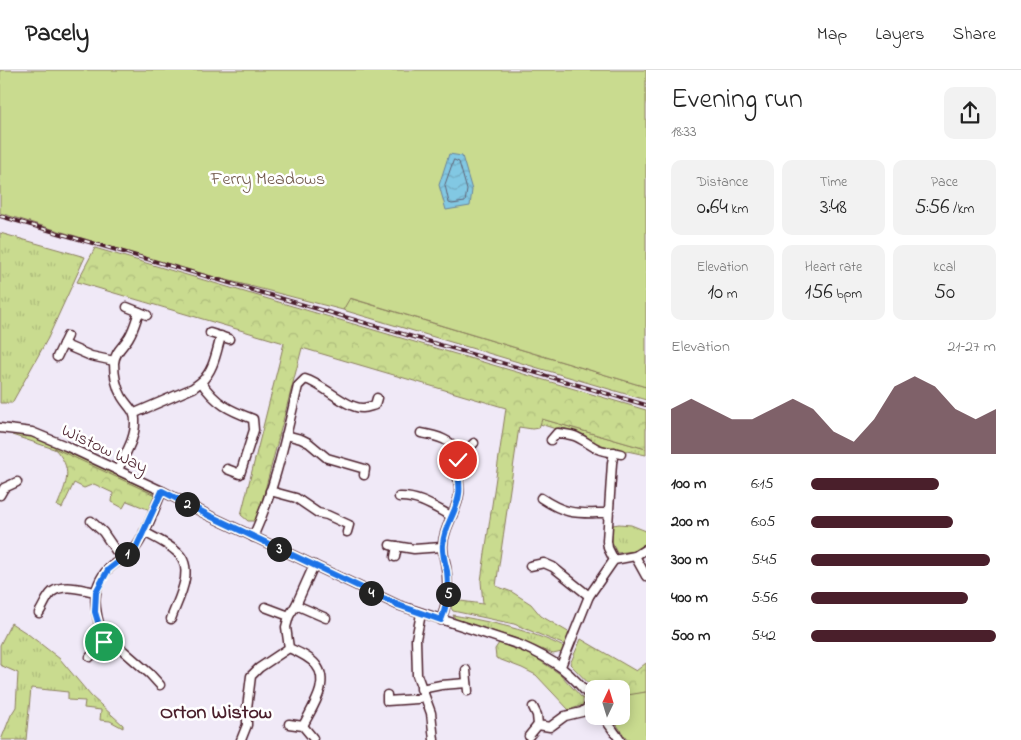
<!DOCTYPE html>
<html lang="en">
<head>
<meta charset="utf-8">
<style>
	:root { --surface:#fff; --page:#f2f2f2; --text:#222; --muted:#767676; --line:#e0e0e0; --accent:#4a1f2b }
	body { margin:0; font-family:"Indie Flower",sans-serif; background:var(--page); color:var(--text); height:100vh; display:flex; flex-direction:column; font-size:19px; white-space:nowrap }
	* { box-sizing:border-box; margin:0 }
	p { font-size:16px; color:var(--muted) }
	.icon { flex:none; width:28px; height:28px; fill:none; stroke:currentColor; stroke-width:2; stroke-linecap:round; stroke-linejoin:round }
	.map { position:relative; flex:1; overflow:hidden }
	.drawer { display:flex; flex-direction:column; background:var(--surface); width:375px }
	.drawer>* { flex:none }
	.needle { width:32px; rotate:4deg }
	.buttons { position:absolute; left:585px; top:610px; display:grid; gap:10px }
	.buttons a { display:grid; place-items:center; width:45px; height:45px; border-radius:10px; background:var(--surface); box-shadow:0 2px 12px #0003; font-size:25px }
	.pin { position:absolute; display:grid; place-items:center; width:42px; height:42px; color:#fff; margin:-21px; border:2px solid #fff; border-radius:50%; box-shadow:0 1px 5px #0007 }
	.km { position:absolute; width:25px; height:25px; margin:-12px; border-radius:50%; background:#222; color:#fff; font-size:14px; line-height:25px; text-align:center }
	.round { display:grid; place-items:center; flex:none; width:52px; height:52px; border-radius:10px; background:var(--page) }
	.overview { display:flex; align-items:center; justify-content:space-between; height:85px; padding:0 25px }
	h1 { font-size:28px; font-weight:600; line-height:38px }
	.stats { display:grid; grid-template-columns:repeat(3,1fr); gap:8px; height:85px; padding:5px 25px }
	.stats div { display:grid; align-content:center; border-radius:10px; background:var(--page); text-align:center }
	.stats b { font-size:21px; font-weight:600 }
	.stats small { font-size:14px; font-weight:400 }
	.stats p { font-size:14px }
	.chart { height:140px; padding:10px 25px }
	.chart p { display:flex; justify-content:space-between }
	.chart svg { width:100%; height:90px; margin-top:5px; fill:var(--accent); opacity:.7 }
	ul { padding:0 25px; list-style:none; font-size:16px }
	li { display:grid; grid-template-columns:80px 60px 1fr; align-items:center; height:38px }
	li i { height:12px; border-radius:6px; background:var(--accent) }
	header { display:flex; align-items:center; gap:30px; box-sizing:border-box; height:70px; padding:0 25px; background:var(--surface); border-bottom:1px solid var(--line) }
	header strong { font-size:24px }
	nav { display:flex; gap:28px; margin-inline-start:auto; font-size:18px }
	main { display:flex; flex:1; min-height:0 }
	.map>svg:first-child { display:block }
</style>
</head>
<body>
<header>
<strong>Pacely</strong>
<nav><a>Map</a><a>Layers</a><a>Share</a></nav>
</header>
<main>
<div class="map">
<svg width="646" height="670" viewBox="0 0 646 670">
	<defs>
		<pattern id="grass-tufts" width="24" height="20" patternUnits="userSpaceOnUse" patternTransform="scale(1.25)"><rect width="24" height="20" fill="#c9db8f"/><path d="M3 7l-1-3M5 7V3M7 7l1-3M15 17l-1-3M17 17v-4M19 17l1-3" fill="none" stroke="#aebc7c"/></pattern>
		<pattern id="forest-crowns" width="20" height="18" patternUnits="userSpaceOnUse" patternTransform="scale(1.25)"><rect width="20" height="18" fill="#c9db8f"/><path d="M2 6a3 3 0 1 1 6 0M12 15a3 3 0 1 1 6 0" fill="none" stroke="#aebc7c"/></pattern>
		<pattern id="water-waves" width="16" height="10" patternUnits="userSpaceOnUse" patternTransform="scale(1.25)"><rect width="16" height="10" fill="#82c8e3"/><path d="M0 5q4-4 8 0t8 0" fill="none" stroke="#72abc3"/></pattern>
	</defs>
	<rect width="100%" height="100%" fill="#f0e9f7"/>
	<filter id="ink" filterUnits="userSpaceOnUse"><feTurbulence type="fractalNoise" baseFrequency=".02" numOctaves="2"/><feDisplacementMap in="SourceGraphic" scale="10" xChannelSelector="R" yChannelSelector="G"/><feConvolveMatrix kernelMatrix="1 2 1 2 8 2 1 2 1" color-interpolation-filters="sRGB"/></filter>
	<g filter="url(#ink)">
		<g fill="url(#grass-tufts)" stroke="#8a7d5d">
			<polygon points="0,163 85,187 48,268 12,333 0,333"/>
			<polygon points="542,349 646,379 646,385 598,375 579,363 560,357 556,359 540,354"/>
			<polygon points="13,361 31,365 48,372 156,422 157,426 54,379 12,365"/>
			<polygon points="619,454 631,455 646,461 646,474 635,481 617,483 612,473 612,457 613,455"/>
			<path d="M453 545C495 553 527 559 566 578L562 582 553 584 514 568 455 549Z"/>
			<polygon points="11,553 28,564 60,589 91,626 123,655 123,658 110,651 100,650 101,640 84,638 85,631 68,630 68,622 31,618 26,670 1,670 11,645 16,637 18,603 0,595 0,575"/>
		</g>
		<g fill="url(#forest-crowns)" stroke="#8a7d5d">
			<polygon points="95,178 646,340 646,379 542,349 539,358 532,359 519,357 496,516 512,522 531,534 541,546 570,563 565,575 514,554 453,541 451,538 453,530 483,534 481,511 506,338 302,278 257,451 248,451 241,445 284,273 77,212"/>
			<polygon points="349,228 646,317 646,330 343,240"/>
			<path d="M54 378 157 426 150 440 127 431 123 438 112 432 113 423 94 414 84 418 74 413 62 438 57 436C67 412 74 399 54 378Z"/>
			<polygon points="581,569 636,601 646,593 646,622 632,625 621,625 621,619 594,619 570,594"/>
			<polygon points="499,573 533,586 560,604 583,629 583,635 569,640 536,605 522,598 496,588 495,579"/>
		</g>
		<g fill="#c9db8f" stroke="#8a7d5d">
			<polygon points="0,0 646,0 646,317 350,228 343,240 180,198 0,143"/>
			<polygon points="646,622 646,670 627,670 611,646 621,646 621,626"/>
		</g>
		<polygon fill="url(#water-waves)" stroke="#6c8499" points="449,84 462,86 472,120 470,136 446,140 439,115"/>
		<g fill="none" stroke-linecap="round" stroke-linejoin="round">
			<polygon stroke="#606375" stroke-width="1" points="454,90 459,92 467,120 465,132 452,134 449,133 445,115"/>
			<defs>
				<g id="minor">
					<polyline points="127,237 147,245"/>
					<polyline points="210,263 229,269"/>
					<polyline points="63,274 91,286 114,291"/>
					<polyline points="57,287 67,266"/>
					<path d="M201 312C214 300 216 283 221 266"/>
					<path d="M135 343 193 318 201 312C216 334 229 340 253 349L254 360 240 404 227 399"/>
					<path d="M0 358 32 362 66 376 162 421 210 446 398 535 520 575C556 591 570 601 594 632"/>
					<path d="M421 363C438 366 451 370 462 384"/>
					<polyline points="286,365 301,369 309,373 327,388 365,399 364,405"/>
					<path d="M551 370 557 363C578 365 577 367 594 377 601 382 613 382 621 384"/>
					<polyline points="614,382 612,393 607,471 608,478 614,490"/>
					<path d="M118 400C124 385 135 370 135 353 136 341 128 337 122 327 116 317 114 305 114 293 115 281 124 276 129 267 134 259 136 250 139 242"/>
					<polyline points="270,421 296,428 318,443 327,445 349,455 347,462"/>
					<polyline points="0,425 4,418 17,412"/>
					<path d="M399 427C418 426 434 437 451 446"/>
					<path d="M541 428C568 446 578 443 608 443"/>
					<polyline points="91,451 103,462 116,481 122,488"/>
					<path d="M144 462C155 468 169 474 178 483 196 500 177 531 171 549"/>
					<path d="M253 467C275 419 286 366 298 316L305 309C323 314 347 339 363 338 367 338 371 336 375 335L377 328"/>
					<polyline points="390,475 414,479 442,477"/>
					<polyline points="635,486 646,506"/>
					<polyline points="395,487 397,476"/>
					<polyline points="530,496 544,493 553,497 589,526"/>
					<polyline points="296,535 326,548"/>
					<polyline points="265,537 289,546"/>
					<path d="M39 543C43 537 47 526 52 522 64 513 82 520 96 522"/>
					<polyline points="421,544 416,569 417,605 431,643 434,670"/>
					<path d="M441 550C448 532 449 516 446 497 445 490 442 482 443 474 444 456 457 442 459 424 461 413 454 400 458 390 461 383 469 378 474 373"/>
					<polyline points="90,587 104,572"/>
					<polyline points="561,596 589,526 614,490 635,486 646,479"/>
					<polyline points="466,600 468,621"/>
					<path d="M160 615 150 604 118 576 104 572C97 547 87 521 108 499 116 491 129 486 136 477 146 465 155 437 162 421"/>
					<polyline points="421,619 441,615 467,613"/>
					<polyline points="387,625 387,631 417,629 424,626"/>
					<polyline points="533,637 537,645 538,655 550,657 565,646 582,642 594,633"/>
					<polyline points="603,646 620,670"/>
					<polyline points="289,654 303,656 313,668"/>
					<path d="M303 656C311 639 331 613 316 595 310 587 298 582 289 578L286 557 289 546 296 535 314 495"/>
					<polyline points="529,666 538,655"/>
					<polyline points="241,670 247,655 247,638 251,606 259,598 289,578"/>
				</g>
			</defs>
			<use href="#minor" stroke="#4a1f2b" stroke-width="11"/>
			<use href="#minor" stroke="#fff" stroke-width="8"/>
			<defs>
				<polyline id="rail" points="0,146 646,335"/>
			</defs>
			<use href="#rail" stroke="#4a1f2b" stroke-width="4"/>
			<use href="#rail" stroke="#fff" stroke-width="2" stroke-dasharray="5.5" stroke-linecap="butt"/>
		</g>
	</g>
	<g fill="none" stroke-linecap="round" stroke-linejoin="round" filter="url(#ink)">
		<defs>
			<path id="route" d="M104 572 95 542 96 522 108 500 136 478 162 421 210 446 398 535 441 550C448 534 449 518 447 501 445 493 442 483 443 474 444 456 457 442 459 424 461 412 456 402 458 390"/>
		</defs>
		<use href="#route" stroke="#fff" stroke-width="10"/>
		<use href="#route" stroke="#1a73e8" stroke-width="6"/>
	</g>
	<g text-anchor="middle" stroke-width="5" stroke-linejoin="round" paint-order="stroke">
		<g font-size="18" fill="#705749" stroke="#fff">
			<text x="268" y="114">Ferry Meadows</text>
		</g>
		<g font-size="18" fill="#4a1f2b" stroke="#fff">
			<text transform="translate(105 378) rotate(25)" y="6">Wistow Way</text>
		</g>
		<g font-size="20" font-weight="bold" fill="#4a1f2b" stroke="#fff">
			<text x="216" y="648">Orton Wistow</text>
		</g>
	</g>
</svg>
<div class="buttons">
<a><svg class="needle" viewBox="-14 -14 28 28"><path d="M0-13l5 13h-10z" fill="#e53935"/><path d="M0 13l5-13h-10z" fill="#767676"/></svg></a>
</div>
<div class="pin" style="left:104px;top:572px;background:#1e9e55"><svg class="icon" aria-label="arrive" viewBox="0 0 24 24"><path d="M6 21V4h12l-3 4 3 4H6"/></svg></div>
<div class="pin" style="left:458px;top:390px;background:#d93025"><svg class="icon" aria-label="check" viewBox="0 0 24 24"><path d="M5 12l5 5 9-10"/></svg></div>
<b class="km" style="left:127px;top:484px">1</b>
<b class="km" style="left:187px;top:434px">2</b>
<b class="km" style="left:279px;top:479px">3</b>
<b class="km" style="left:371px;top:523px">4</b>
<b class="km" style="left:448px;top:524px">5</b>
</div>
<section class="drawer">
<div class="overview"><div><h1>Evening run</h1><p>18:33</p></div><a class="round"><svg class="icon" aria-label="share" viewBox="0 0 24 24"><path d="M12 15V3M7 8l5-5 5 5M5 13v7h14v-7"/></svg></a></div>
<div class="stats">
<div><p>Distance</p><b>0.64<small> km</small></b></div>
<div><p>Time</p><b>3:48</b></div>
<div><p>Pace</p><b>5:56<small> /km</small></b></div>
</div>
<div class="stats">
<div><p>Elevation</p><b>10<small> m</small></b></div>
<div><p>Heart rate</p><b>156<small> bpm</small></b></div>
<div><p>kcal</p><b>50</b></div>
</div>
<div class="chart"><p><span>Elevation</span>21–27 m</p>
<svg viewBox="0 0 160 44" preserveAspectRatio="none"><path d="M0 44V22L10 17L20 22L30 27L40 27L50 22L60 17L70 22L80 33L90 38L100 27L110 11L120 6L130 11L140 22L150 27L160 22V44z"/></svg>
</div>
<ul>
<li><b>100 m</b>6:15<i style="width:69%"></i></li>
<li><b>200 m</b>6:05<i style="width:77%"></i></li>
<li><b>300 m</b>5:45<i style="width:97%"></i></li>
<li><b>400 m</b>5:56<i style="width:85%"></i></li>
<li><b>500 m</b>5:42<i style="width:100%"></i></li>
</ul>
</section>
</main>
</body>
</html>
